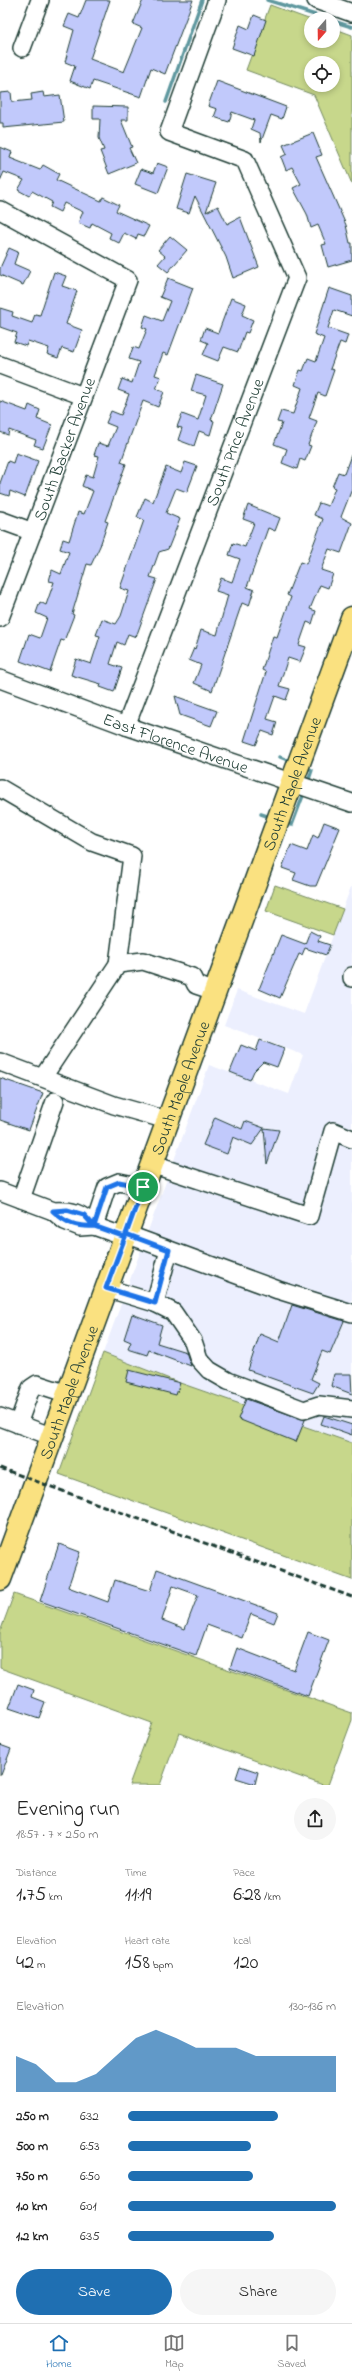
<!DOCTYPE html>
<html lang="en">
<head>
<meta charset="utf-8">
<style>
	:root { --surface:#fff; --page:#f6f6f6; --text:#222; --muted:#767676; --line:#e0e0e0; --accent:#1f6fb2 }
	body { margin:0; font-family:"Indie Flower",sans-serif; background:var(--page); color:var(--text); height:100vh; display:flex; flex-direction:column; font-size:15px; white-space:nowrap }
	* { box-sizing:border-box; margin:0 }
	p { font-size:13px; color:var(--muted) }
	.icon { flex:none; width:22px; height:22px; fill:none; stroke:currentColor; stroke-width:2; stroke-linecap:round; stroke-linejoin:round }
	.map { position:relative; height:1785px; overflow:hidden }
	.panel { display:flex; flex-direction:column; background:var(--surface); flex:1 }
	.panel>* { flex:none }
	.needle { width:26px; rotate:200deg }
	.tools { position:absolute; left:304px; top:12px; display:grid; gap:8px }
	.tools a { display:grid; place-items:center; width:36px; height:36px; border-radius:50%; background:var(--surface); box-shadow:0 2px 6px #0003; font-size:20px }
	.pin { position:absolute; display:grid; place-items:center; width:34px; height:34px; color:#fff; margin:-17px; border:2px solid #fff; border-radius:50%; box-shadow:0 1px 4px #0007 }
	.round { display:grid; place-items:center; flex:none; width:42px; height:42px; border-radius:21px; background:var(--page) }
	.overview { display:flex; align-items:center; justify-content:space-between; height:68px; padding:0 16px }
	h1 { font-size:22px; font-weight:600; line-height:30px }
	.figures { display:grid; grid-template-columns:repeat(3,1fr); gap:6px; height:68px; padding:4px 16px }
	.figures div { display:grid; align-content:center }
	.figures b { font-size:20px; font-weight:600 }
	.figures small { font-size:11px; font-weight:400 }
	.figures p { font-size:11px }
	.chart { height:112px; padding:8px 16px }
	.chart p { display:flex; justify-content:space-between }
	.chart svg { width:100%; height:72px; margin-top:4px; fill:var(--accent); opacity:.7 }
	.action { display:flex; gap:8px; margin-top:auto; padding:8px 16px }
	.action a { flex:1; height:46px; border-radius:24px; background:var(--accent); color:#fff; font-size:16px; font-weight:600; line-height:46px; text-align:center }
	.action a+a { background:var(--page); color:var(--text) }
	ul { padding:0 16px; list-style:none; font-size:13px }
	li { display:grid; grid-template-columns:64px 48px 1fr; align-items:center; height:30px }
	li i { height:10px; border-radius:5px; background:var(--accent) }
	.dock { display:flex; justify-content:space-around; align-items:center; height:56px; border-top:1px solid var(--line); background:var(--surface); font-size:11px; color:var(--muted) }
	.dock a { display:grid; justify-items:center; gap:2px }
	.dock .on { color:var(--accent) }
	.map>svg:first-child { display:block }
</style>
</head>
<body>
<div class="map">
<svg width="352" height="1785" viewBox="0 0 352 1785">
	<rect width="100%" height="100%" fill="#fff"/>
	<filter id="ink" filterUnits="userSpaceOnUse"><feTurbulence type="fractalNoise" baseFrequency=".025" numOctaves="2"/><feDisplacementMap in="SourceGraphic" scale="8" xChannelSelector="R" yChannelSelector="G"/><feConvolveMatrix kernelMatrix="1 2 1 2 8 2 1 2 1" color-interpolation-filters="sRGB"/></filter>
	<g filter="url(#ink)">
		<polygon fill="#eceffe" points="352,884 352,1443 180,1383 103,1353 209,1065 289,1094 303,1055 224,1025 237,990 304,1014"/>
		<g fill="#c7d78b" stroke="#738a60" fill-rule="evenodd">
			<path d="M270 5 311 20V41H333V28L352 35V184L314 95 246 70ZM311 63H333V85H311Z"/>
			<polygon points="275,885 343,909 333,935 266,911"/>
			<polygon points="103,1353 180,1383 352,1443 352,1580 59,1474"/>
			<polygon points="14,1594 352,1713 352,1720 328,1785 323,1785 179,1733 160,1785 129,1785 152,1723 0,1668 0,1632"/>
		</g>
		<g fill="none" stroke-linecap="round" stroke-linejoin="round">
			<g stroke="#5e989f" stroke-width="3.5">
				<polyline points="267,0 328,19"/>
				<polyline points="333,21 352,27"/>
				<polyline points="166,102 202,0"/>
				<polyline points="280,757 292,762"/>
				<polyline points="305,767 312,770 308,782"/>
				<polyline points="261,814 270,817"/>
				<polyline points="284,822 292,825 304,793"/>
			</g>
		</g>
		<g fill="#c1c9fb" stroke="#1f3d34" fill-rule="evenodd">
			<polygon points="86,0 110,0 90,59 124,72 142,28 133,24 143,0 193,0 165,74 151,68 141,97 93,81 90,89 70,81 75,66 65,62 74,30 64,26 69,14 79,18"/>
			<polygon points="254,15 266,20 254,56 232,48 240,25 249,29"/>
			<polygon points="217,81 286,107 282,119 271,115 261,142 260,133 251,129 254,120 232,112 229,122 214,117 217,109 208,106"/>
			<polygon points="11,92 12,102 32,100 31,94 43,92 44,97 60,95 64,122 3,128 3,123 0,123 0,93"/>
			<polygon points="93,106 128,107 128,120 121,120 132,147 129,148 136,163 109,174 100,151 104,150 99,138 100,119 93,119"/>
			<polygon points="313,133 322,155 316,157 346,225 350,243 352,243 352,260 328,267 322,245 326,244 318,225 311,228 307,214 293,188 301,184 292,167 286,170 281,157 287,154 283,145"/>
			<polygon points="0,147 12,152 10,158 40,170 43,165 59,174 56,180 101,201 103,197 119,205 116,211 149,226 144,236 138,234 136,239 124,233 119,243 109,238 111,233 92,223 90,228 78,223 83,212 64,203 60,212 50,207 52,202 32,191 29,196 18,190 24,180 4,172 0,181"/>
			<polygon points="157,163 168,167 158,193 135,184 141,169 153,173"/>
			<polygon points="187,174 216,183 206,212 218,206 227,224 240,217 259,267 233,278 226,257 195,196 189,213 176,209"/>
			<polygon points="170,236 187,250 168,272 158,264 165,256 158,250"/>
			<polygon points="9,248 18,252 14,264 30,271 23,285 0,275 0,268"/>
			<polygon points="54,272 66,276 62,286 77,291 66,324 82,330 74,352 62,348 58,358 47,354 49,348 28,341 26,346 14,342 17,333 0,327 0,308 13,312 12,316 32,323 35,314 40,315"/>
			<polygon points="168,278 193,288 168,355 163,353 155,375 161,377 156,389 164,392 158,407 143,401 121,462 126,464 105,521 108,522 100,546 91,565 87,564 72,614 74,615 64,641 61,640 50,672 20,661 29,634 40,638 47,618 36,613 40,602 46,605 54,582 49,581 52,570 61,574 69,552 60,549 63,539 69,541 78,512 84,514 93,491 82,486 86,475 93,477 99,456 94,455 98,443 108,446 116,427 106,423 111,411 121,415 129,394 118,390 122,379 132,383 139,362 129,359 133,347 139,349 147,329 142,327 146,315 162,321 170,301 160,297"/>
			<polygon points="329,288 352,296 352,316 334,310 328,328 348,335 345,344 340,342 330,369 334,370 325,396 318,393 309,418 317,421 308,445 311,446 305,461 300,459 297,469 282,463 287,449 274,444 282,423 277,422 281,411 293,414 302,388 295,385 300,370 303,371 308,358 316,361 324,338 314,334"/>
			<polygon points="231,298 246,304 242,315 253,320 248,333 245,332 238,352 224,347 218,361 203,355 208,343 201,340 205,328 218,333"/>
			<polygon points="196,375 223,384 211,420 214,421 210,435 199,431 194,446 178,440 182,428 177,427 182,414 198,420 206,395 191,391"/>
			<polygon points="0,401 27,411 29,405 40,410 37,419 52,425 43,448 34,445 36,440 9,430 8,435 0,432"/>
			<polygon points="16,453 38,461 25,497 10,491 9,496 0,493 0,483 8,461 13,463"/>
			<polygon points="351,455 352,489 341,517 352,523 341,553 329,549 321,570 333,574 328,588 320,585 310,609 316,611 312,624 307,622 299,645 306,647 300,662 288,658 279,686 290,689 286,700 275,696 267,719 277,722 273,735 262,731 256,745 244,741 266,672 262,670 273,636 277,637 291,597 287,595 300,562 306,564 323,519 314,515 319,503 328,506 335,488 332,487 338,472 344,474"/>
			<polygon points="185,462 197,466 187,492 176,488 166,513 180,519 168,549 159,552 150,577 157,579 136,637 128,634 124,645 117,642 110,664 122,668 114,692 100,687 101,684 71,675 76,659 91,664 100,636 96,635 102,619 116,624 121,616 129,591 120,588 144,520 137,517 145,498 153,502 166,467 181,473"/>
			<polygon points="248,505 280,518 275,531 268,528 247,587 254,590 249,606 242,603 212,691 194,683 201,665 189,660 194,648 195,649 201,630 217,635 228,595 216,591 221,578 232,582 240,559 229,555 233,543 245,547 254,523 243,519"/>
			<polygon points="175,696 217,711 211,726 180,715"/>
			<polygon points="324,822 340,828 316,886 310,886 293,880 296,873 282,868 291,845 307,851 313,835 318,838"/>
			<polygon points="310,931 320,936 318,941 330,945 326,955 305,948 302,955 299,954 280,998 259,989 281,935 305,944"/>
			<polygon points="260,1040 284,1049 277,1067 263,1062 254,1071 250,1080 230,1072 241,1045 256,1051"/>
			<polygon points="0,1078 43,1093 29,1130 0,1120"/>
			<polygon points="215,1117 242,1129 245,1121 264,1128 252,1145 233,1137 227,1154 203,1145"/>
			<polygon points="264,1128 279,1130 267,1164"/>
			<polygon points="292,1305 344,1321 330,1354 322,1351 311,1379 319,1383 313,1393 248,1370 260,1334 279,1342"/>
			<polygon points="132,1314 162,1325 157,1343 186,1352 191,1366 149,1350 147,1355 128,1349 131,1342 124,1339"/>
			<polygon points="129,1370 180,1383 176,1395 126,1382"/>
			<polygon points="334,1374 351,1374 352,1394 331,1386"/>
			<polygon points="246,1399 305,1420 296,1442 238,1419"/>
			<polygon points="324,1416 352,1425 352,1435 321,1424"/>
			<path d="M59 1544 80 1552 68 1587 108 1602 115 1580 150 1591 157 1569 278 1613 274 1623 251 1614 242 1638 207 1625 196 1656 40 1601ZM173 1586 198 1595 185 1629 162 1620Z"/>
			<polygon points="308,1632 329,1640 308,1696 230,1668 237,1648 294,1670"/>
			<polygon points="18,1684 34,1690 32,1697 45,1702 39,1718 9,1708"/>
			<polygon points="0,1745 11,1749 1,1775 0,1775"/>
			<polygon points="240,1766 258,1772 255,1784 236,1778"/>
		</g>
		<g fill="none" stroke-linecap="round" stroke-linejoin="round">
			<defs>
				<g id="minor">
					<polyline points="316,0 352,13"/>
					<polyline points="22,48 40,0"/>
					<polyline points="0,210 128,280 0,618"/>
					<polyline points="0,365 83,396"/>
					<polyline points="0,520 33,532"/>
					<path id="s1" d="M0 679 126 726 352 803"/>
					<path id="s2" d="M126 726 297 278 245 160 169 132 217 0"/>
					<polyline points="0,788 92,842 132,856 118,964"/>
					<polyline points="352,978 352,976"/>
					<polyline points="0,1062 114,1105 167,1120"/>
					<polyline points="43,1077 118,964 143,961 192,977 196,985 214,991"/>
					<polyline points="151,1164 309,1216 333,1131 352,1139"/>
					<polyline points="0,1191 53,1211 65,1221 80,1227 94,1226 125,1237"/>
					<polyline points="21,1199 55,1101"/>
					<path d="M53 1211C71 1210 81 1212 94 1226"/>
					<polyline points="94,1226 107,1187 119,1182 143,1187"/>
					<polyline points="126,1234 278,1290 352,1313"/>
					<polyline points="106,1288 155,1303 173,1312 193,1341 199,1359 209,1370 228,1381 304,1410 319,1405 352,1409"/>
					<polyline points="155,1303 169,1250"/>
					<polyline points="0,1417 53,1437"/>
					<polyline points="18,1424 31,1388 37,1384 68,1394"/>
				</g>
				<g id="major">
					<path id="s3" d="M0 1579 352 618"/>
				</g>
			</defs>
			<use href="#minor" stroke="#1f3d34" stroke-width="20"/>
			<use href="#major" stroke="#1f3d34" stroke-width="25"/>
			<use href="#minor" stroke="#fff" stroke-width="17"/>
			<use href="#major" stroke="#fae180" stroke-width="22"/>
			<polyline stroke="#1f3d34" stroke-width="3" stroke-dasharray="6 3" stroke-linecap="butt" points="0,1468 352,1597"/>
		</g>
	</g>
	<g fill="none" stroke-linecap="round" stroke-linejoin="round" filter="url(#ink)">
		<defs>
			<path id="route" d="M143 1187 119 1182 107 1187 94 1226C76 1227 66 1223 53 1211L67 1210 84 1215 94 1226 125 1237 106 1288 155 1303 169 1250 126 1234 143 1187"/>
		</defs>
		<use href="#route" stroke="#fff" stroke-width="8"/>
		<use href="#route" stroke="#1a73e8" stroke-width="5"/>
	</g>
	<g text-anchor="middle" stroke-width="3" stroke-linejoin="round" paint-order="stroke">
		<g font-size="17" fill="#1f3d34" stroke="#fff">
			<text dy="6" stroke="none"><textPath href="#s2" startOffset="304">South Price Avenue</textPath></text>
			<text transform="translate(64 449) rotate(-70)" y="6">South Backer Avenue</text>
			<text dy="6" stroke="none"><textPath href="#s1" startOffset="187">East Florence Avenue</textPath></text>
			<text dy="6" stroke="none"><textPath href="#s3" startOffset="847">South Maple Avenue</textPath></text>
			<text dy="6" stroke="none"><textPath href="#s3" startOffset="523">South Maple Avenue</textPath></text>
			<text dy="6" stroke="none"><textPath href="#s3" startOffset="199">South Maple Avenue</textPath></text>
		</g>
	</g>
</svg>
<div class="tools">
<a><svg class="needle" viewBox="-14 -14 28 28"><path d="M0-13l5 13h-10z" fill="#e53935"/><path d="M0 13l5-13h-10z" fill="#767676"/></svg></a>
<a><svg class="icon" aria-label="locate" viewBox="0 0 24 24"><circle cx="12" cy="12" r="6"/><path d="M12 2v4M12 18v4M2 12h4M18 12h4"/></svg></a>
</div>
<div class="pin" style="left:143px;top:1187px;background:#1e9e55"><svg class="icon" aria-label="arrive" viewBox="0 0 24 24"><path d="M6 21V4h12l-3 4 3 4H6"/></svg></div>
</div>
<section class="panel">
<div class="overview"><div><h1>Evening run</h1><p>18:57 · 7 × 250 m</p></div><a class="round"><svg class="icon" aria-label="share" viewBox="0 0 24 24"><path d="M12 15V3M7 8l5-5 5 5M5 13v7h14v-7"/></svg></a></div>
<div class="figures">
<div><p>Distance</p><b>1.75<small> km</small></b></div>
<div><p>Time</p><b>11:19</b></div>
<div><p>Pace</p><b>6:28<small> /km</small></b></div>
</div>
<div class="figures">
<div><p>Elevation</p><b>42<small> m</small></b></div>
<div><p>Heart rate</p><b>158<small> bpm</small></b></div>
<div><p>kcal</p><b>120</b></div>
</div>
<div class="chart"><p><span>Elevation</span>130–136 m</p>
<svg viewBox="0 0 160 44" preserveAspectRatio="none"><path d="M0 44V22L10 27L20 38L30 38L40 33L50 22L60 11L70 6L80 11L90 17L100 17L110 17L120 22L130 22L140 22L150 22L160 22V44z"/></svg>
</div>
<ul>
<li><b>250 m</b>6:32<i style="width:72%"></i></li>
<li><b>500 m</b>6:53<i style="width:59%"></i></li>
<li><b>750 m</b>6:50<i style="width:60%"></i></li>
<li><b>1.0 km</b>6:01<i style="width:100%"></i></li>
<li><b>1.2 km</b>6:35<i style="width:70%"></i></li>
</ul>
<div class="action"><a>Save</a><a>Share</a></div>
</section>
<nav class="dock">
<a class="on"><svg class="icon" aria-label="home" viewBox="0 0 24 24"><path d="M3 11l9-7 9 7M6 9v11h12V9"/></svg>Home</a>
<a><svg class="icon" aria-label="map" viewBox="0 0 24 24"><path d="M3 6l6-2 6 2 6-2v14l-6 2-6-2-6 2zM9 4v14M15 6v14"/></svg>Map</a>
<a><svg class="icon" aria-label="saved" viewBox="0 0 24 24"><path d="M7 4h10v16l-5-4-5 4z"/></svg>Saved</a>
</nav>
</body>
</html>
